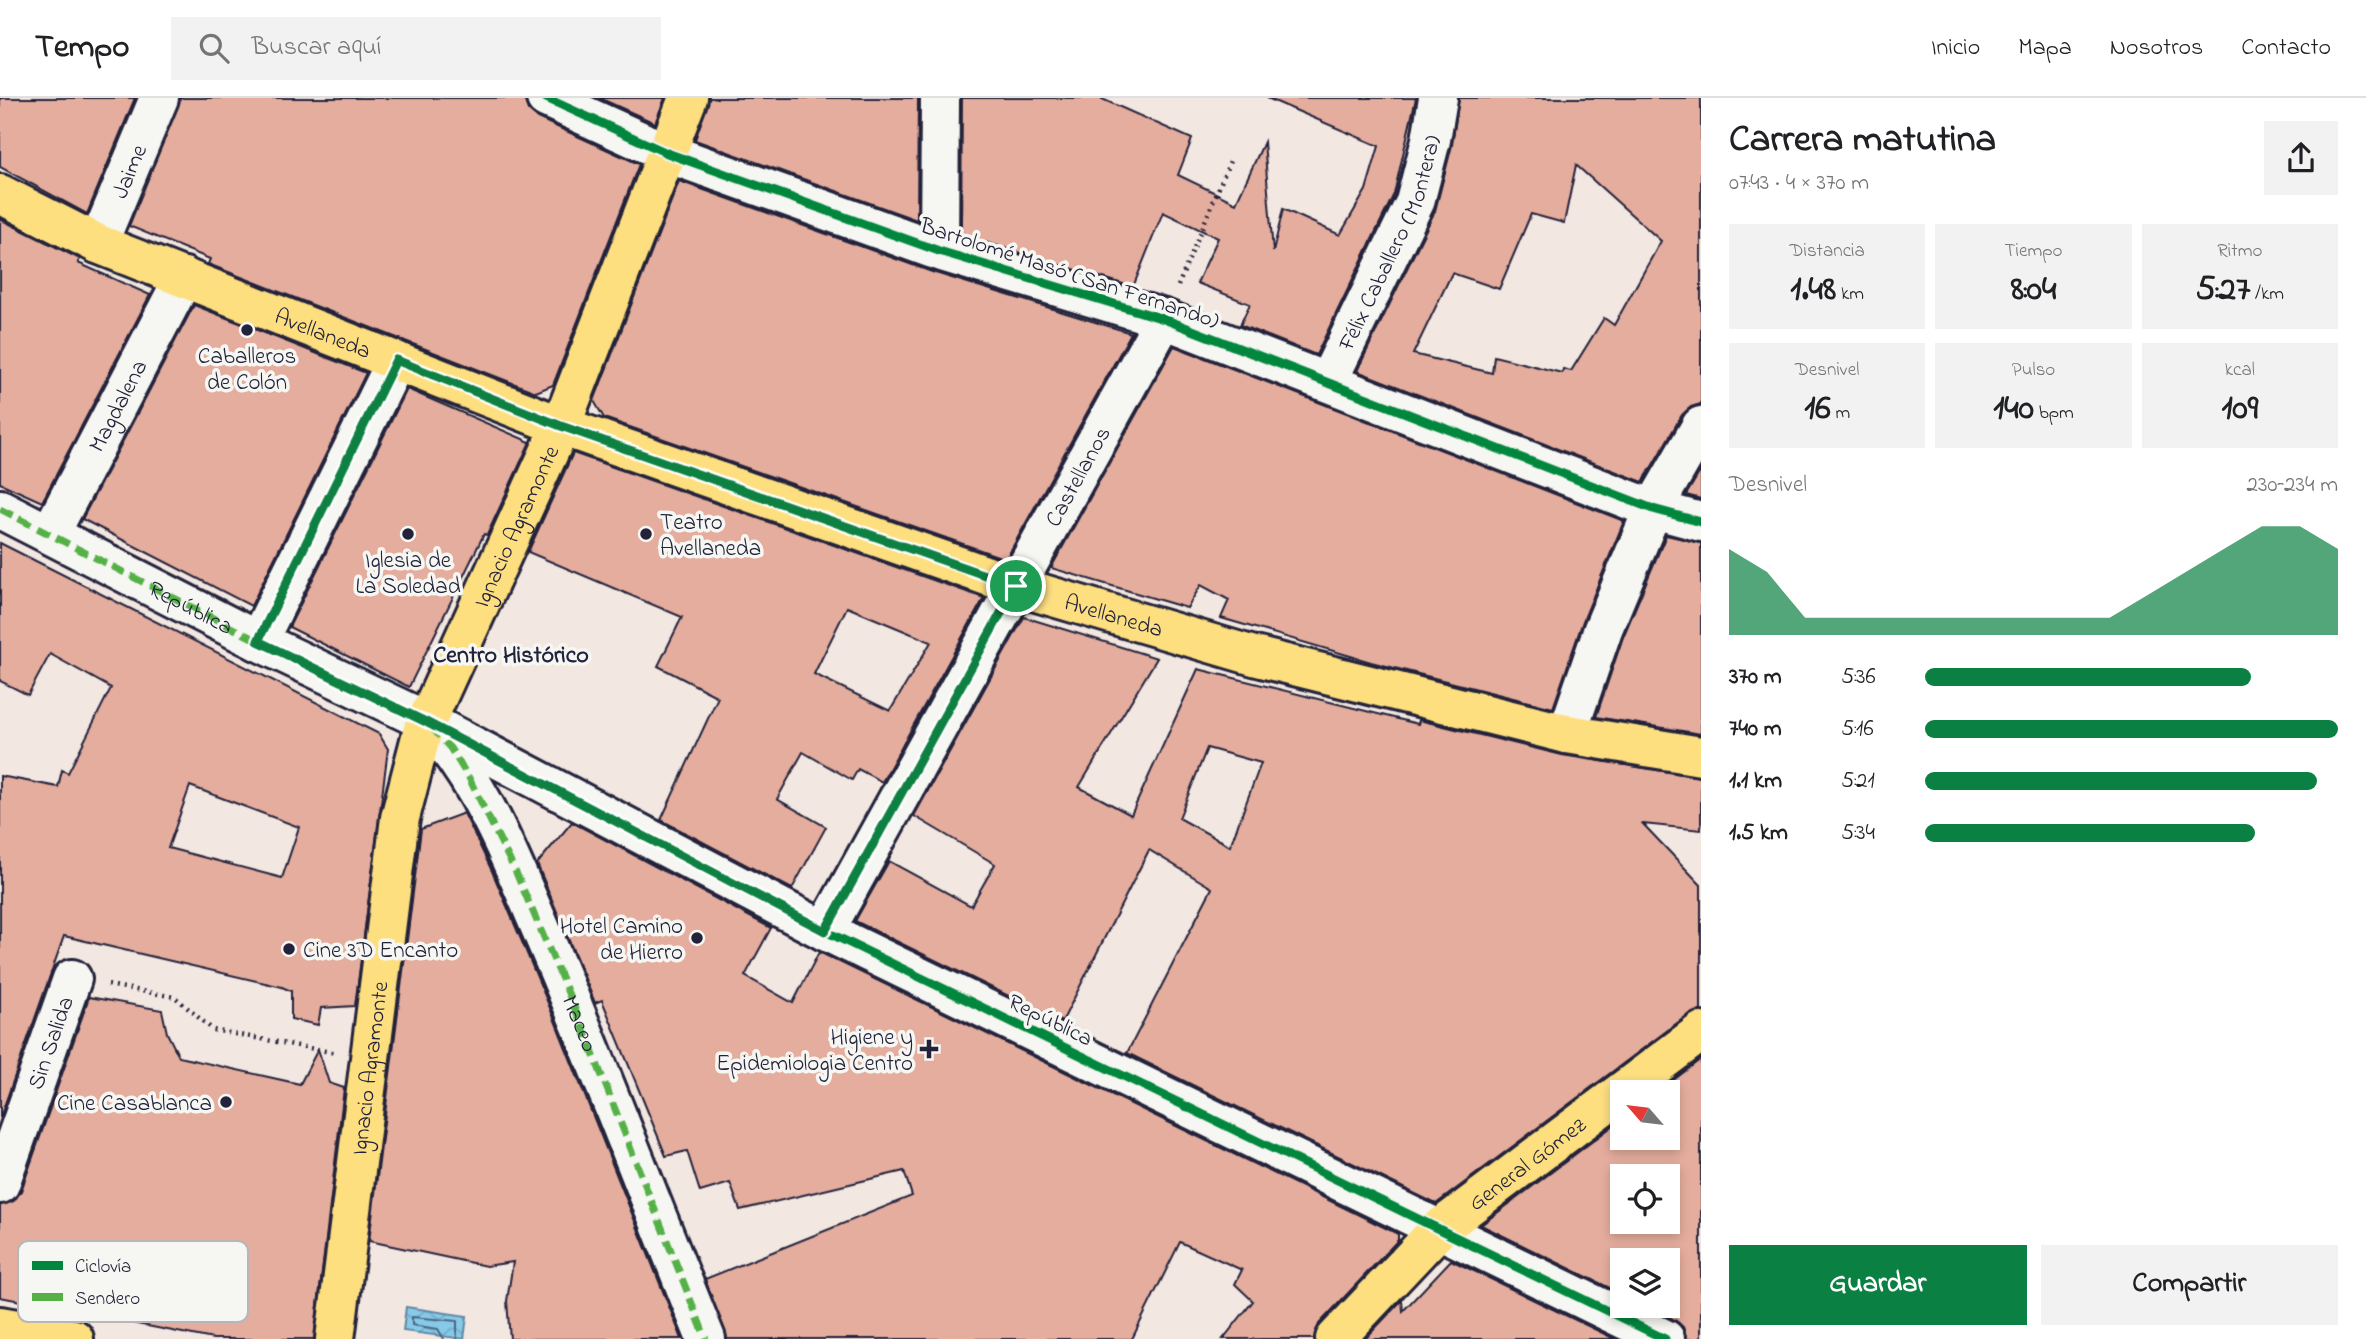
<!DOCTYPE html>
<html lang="es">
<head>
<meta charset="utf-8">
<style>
	:root { --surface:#fff; --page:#f2f2f2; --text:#202124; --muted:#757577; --line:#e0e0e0; --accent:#0b8043 }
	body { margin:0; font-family:"Indie Flower",sans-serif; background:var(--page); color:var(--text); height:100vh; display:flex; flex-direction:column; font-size:26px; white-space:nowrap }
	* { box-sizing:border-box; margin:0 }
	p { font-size:23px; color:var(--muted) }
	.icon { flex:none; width:38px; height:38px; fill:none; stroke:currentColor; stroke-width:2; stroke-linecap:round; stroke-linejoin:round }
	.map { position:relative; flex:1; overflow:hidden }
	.sheet { display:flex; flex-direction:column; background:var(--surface); width:665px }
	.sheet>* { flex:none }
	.needle { width:46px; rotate:298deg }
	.tools { position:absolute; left:1610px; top:982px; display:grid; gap:14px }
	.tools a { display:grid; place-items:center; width:70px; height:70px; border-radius:0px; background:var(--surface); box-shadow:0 4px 10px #0003; font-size:35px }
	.pin { position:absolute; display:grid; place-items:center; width:60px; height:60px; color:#fff; margin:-30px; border:4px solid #fff; border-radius:50%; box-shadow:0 2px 7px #0007 }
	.round { display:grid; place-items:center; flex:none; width:74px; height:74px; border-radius:0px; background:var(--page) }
	.headline { display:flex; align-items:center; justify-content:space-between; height:119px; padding:0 28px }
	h1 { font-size:38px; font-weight:800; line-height:52px }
	.figures { display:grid; grid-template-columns:repeat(3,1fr); gap:10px; height:119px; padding:7px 28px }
	.figures div { display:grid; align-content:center; border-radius:0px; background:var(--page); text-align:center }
	.figures b { font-size:35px; font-weight:800 }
	.figures small { font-size:19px; font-weight:400 }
	.figures p { font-size:19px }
	.chart { height:196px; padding:14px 28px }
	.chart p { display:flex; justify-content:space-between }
	.chart svg { width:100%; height:126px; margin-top:7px; fill:var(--accent); opacity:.7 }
	.action { display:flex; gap:14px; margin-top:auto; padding:14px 28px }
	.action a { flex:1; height:80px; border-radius:0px; background:var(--accent); color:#fff; font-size:28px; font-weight:800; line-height:80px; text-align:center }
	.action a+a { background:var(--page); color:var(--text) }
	ul { padding:0 28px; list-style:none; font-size:23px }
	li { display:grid; grid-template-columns:112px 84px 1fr; align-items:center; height:52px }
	li i { height:18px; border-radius:9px; background:var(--accent) }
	header { display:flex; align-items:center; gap:42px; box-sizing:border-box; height:98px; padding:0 35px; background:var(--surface); border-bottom:2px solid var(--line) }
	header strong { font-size:33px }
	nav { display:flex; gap:38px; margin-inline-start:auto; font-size:24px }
	.search { width:490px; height:63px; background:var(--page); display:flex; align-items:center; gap:18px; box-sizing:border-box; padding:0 24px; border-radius:0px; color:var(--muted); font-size:26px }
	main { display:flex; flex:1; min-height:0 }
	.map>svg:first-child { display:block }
</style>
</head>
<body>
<header>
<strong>Tempo</strong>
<div class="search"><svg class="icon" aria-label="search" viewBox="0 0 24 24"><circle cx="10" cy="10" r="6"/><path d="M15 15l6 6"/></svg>Buscar aquí</div>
<nav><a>Inicio</a><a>Mapa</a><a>Nosotros</a><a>Contacto</a></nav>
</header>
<main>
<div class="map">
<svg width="1701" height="1241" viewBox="0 0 1701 1241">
	<defs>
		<pattern id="water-waves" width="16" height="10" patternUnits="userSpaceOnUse" patternTransform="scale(1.75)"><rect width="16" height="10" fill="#87cae8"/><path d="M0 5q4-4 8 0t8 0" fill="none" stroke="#74adc8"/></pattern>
	</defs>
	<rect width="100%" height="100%" fill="#f3e7e1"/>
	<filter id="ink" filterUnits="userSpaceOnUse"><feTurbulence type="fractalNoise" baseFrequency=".0143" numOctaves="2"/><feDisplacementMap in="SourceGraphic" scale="14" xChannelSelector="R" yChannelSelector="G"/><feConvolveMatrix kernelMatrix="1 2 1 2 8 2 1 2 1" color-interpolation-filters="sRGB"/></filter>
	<g filter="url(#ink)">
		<polygon fill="url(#water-waves)" stroke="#5f87a3" stroke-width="2" points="406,1209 467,1218 464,1241 403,1233"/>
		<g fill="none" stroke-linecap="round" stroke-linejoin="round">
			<polyline stroke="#4a6580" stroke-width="2" points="444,1241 438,1231 412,1227 412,1219 457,1223 457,1241"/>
		</g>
		<g fill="#e5ad9e" stroke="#22223b" stroke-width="2" fill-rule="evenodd">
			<polygon points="0,0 135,0 87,116 0,69"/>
			<polygon points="180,0 524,0 528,12 537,20 639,66 553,287 536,294 208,166 210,161 129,128"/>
			<polygon points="599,0 665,0 655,25"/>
			<polygon points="709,0 918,0 917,122 695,42"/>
			<polygon points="962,0 1100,0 1192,41 1178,77 1236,105 1264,44 1273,154 1283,111 1340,137 1366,92 1379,48 1267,0 1416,0 1394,96 1316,257 1240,227 1250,206 1197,185 1218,140 1163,114 1133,189 961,137"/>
			<path d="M1459 0H1701V306L1691 309 1682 317 1643 384 1357 273 1435 113 1452 47ZM1576 67 1661 143 1614 227 1604 220 1571 273 1563 271 1562 275 1494 258 1492 275 1413 256 1452 175 1499 191 1531 116 1564 125Z"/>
			<polygon points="679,83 932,174 1131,235 1006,461 604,320 594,303"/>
			<polygon points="0,121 80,161 78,165 150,197 42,404 0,385"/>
			<polygon points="194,207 366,275 251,508 82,421"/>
			<polygon points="1174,248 1624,423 1583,523 1553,610 1371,564 1221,520 1229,502 1201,487 1187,510 1051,470"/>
			<polygon points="407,291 530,344 487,437 484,436 409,589 289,529"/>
			<path d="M573 355 984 500 882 684 858 671 852 682 803 654 777 701 826 729 792 791 661 722 718 599 658 568 682 519 528 454ZM847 509 931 544 890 613 814 576Z"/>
			<polygon points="1701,372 1701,401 1686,397"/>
			<polygon points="1666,437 1701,445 1701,636 1596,619 1623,539"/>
			<path d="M0 445 379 636 388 651 355 908 321 910 318 927 291 921V893L282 889 64 838 0 1020V678L58 689 62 672 68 675 111 590 50 556 28 597 0 583ZM190 688 299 729 282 780 168 750Z"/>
			<path d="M1024 519 1157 560 1079 689 1131 717 1198 571 1418 626 1419 622 1562 657 1701 679V732L1643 726 1701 787V913L1688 917 1436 1106 1127 955 1212 790 1149 752 1062 924 855 823 889 763 971 808 995 766 914 718ZM1207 650 1261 665 1230 748 1179 720Z"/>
			<polygon points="464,715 492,773 548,905 682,1241 510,1241 507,1203 513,1164 486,1168 369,1143 421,731"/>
			<polygon points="572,724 771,830 745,878 793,905 819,854 1398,1136 1398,1142 1319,1226 1314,1241 1223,1241 1253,1203 1235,1186 1242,1172 1180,1144 1132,1241 727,1241 705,1181 912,1098 904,1073 740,1112 730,1085 700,1094 687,1053 666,1058 602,902 595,905 537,766"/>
			<polygon points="89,899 162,912 167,935 179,959 300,986 318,951 329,985 344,990 314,1241 213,1241 0,1199 0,1107 14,1103 21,1093"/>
			<path d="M1701 961V1241H1687L1683 1229 1675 1222 1646 1208H1668V1162H1622V1196L1481 1127 1622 1021V1040H1668V994H1658ZM1622 1078H1668V1124H1622Z"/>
			<polygon points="1451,1162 1615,1241 1365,1241 1402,1202 1403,1213"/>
		</g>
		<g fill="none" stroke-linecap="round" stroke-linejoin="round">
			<defs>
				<g id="minor">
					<polyline points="546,0 667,55 939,153 1164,221 1653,411 1701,424"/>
					<path id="s1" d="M98 146 159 0"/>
					<polyline points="939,153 940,0"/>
					<path id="s2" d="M1328 283 1415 104 1431 42 1438 0"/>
					<polyline points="0,411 258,543 426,623 825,833 1665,1241"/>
					<path id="s3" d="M50 436 184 179"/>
					<polyline points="258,543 396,263"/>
					<path d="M434 633C487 694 516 774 548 848 603 978 653 1110 706 1241"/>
					<polyline points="1567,636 1603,531 1653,411 1701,328"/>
					<path id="s4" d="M825 833 1164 221"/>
					<path id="s5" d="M0 1086 72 881"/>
				</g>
				<g id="major">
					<path id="s6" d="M0 96 98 146 561 328 1016 488 1254 558 1567 636 1701 658"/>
					<polyline points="0,1228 74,1241"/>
					<path id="s7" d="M335 1241 400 720 423 631 561 328 688 0"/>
					<path id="s8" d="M1335 1241 1439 1131 1701 934"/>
				</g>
			</defs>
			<use href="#minor" stroke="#22223b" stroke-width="44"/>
			<use href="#major" stroke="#22223b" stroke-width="44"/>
			<g stroke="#22223b" stroke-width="4.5" stroke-dasharray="2 5" stroke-linecap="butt">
				<polyline points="1178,188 1230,63"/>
				<polyline points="108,887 175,899 213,932 336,955"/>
			</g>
			<use href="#minor" stroke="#f6f6f2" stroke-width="38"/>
			<use href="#major" stroke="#fddf80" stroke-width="38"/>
			<g stroke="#55b146" stroke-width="7" stroke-dasharray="14 7" stroke-linecap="butt">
				<path id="s9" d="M0 411 258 543 426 623 450 650 469 680 517 777 581 925 706 1241"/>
				<polyline points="258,543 338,377"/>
			</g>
			<defs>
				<g id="cycleway">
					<polyline points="546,0 667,55 939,153 1164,221 1653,411 1701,424"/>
					<polyline points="426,623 825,833 1665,1241"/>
				</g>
			</defs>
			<use href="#cycleway" stroke="#f6f6f2" stroke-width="13"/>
			<use href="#cycleway" stroke="#00873e" stroke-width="9"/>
		</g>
	</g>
	<g fill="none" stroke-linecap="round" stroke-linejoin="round" filter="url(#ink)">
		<defs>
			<polygon id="route" points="396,262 561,328 1016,488 825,833 426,624 258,543"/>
		</defs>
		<use href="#route" stroke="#fff" stroke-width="14"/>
		<use href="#route" stroke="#0b8043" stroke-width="9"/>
	</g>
	<g fill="#22223b" stroke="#f6f6f2" stroke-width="2.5">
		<circle cx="247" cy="232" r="7"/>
		<circle cx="408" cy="436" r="7"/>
		<circle cx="646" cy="436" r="7"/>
		<circle cx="697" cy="840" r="7"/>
		<circle cx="289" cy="851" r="7"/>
		<path d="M925.5 940.5h7v7h7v7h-7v7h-7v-7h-7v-7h7z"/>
		<circle cx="226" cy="1004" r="7"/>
	</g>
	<g text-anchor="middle" stroke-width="7" stroke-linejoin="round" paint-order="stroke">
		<g font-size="23" fill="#22223b" stroke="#f6f6f2">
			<text dy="8" stroke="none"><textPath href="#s1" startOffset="79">Jaime</textPath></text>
			<text dy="8" stroke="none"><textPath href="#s2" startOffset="152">Félix Caballero (Montera)</textPath></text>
			<text transform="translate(1070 174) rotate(18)" y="8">Bartolomé Masó (San Fernando)</text>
			<text dy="8" stroke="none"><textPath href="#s6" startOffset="352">Avellaneda</textPath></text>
			<text dy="8" stroke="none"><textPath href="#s3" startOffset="145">Magdalena</textPath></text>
			<text dy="8" stroke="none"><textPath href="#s4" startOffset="520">Castellanos</textPath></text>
			<text dy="8" stroke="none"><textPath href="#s7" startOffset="840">Ignacio Agramonte</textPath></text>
			<text dy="8" stroke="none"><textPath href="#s9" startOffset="215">República</textPath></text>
			<text dy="8" stroke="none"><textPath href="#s6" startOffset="1192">Avellaneda</textPath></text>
			<text transform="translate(1051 921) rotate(26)" y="8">República</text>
			<text dy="8" stroke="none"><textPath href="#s9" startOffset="817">Maceo</textPath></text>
			<text dy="8" stroke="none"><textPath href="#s5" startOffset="150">Sin Salida</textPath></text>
			<text dy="8" stroke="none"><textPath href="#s7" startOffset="273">Ignacio Agramonte</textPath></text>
			<text dy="8" stroke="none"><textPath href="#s8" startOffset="261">General Gómez</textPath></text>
		</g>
		<g font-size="23" fill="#22223b" stroke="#f6f6f2" text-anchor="end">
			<text x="247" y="265" text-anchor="middle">Caballeros<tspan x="247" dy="26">de Colón</tspan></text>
			<text x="660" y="431" text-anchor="start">Teatro<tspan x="660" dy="26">Avellaneda</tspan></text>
			<text x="408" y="469" text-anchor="middle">Iglesia de<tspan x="408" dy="26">La Soledad</tspan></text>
			<text x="683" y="835">Hotel Camino<tspan x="683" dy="26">de Hierro</tspan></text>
			<text x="303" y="859" text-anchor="start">Cine 3D Encanto</text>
			<text x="913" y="946">Higiene y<tspan x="913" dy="26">Epidemiologia Centro</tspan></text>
			<text x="212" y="1012">Cine Casablanca</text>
		</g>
		<g font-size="24" font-weight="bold" fill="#22223b" stroke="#f6f6f2">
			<text x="511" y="564">Centro Histórico</text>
		</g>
	</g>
	<rect x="18" y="1143" width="230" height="81" rx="10" fill="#f6f6f2" stroke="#b6b6bb" stroke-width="2"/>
	<rect x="32" y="1163" width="31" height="9" fill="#00873e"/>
	<rect x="32" y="1195" width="31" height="8" fill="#55b146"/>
	<g font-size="19" fill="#22223b">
		<text x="75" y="1174">Ciclovía</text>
		<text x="75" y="1206">Sendero</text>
	</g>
</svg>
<div class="tools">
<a><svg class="needle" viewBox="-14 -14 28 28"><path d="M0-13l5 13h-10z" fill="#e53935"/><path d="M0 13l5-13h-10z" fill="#757577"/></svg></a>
<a><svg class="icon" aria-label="locate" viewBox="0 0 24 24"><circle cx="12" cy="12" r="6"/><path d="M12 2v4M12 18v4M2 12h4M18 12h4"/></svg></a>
<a><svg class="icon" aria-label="layers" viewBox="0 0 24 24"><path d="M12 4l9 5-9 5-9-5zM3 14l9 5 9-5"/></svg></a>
</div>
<div class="pin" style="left:1016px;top:488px;background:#1e9e55"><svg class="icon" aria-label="arrive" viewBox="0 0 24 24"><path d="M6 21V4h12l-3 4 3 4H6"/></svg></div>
</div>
<section class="sheet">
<div class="headline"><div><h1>Carrera matutina</h1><p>07:43 · 4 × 370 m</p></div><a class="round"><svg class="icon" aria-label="share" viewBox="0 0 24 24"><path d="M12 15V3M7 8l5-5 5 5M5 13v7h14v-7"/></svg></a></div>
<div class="figures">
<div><p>Distancia</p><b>1.48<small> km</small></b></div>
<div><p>Tiempo</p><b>8:04</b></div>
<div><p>Ritmo</p><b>5:27<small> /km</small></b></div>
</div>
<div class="figures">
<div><p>Desnivel</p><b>16<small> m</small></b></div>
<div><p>Pulso</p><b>140<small> bpm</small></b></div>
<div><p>kcal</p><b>109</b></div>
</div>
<div class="chart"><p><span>Desnivel</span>230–234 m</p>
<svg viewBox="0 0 160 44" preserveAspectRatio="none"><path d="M0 44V14L10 22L20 38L30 38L40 38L50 38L60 38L70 38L80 38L90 38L100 38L110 30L120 22L130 14L140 6L150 6L160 14V44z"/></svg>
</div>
<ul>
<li><b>370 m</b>5:36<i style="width:79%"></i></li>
<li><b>740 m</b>5:16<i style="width:100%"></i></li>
<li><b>1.1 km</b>5:21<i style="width:95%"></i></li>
<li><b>1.5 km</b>5:34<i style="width:80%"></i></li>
</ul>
<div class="action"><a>Guardar</a><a>Compartir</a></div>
</section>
</main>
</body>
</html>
